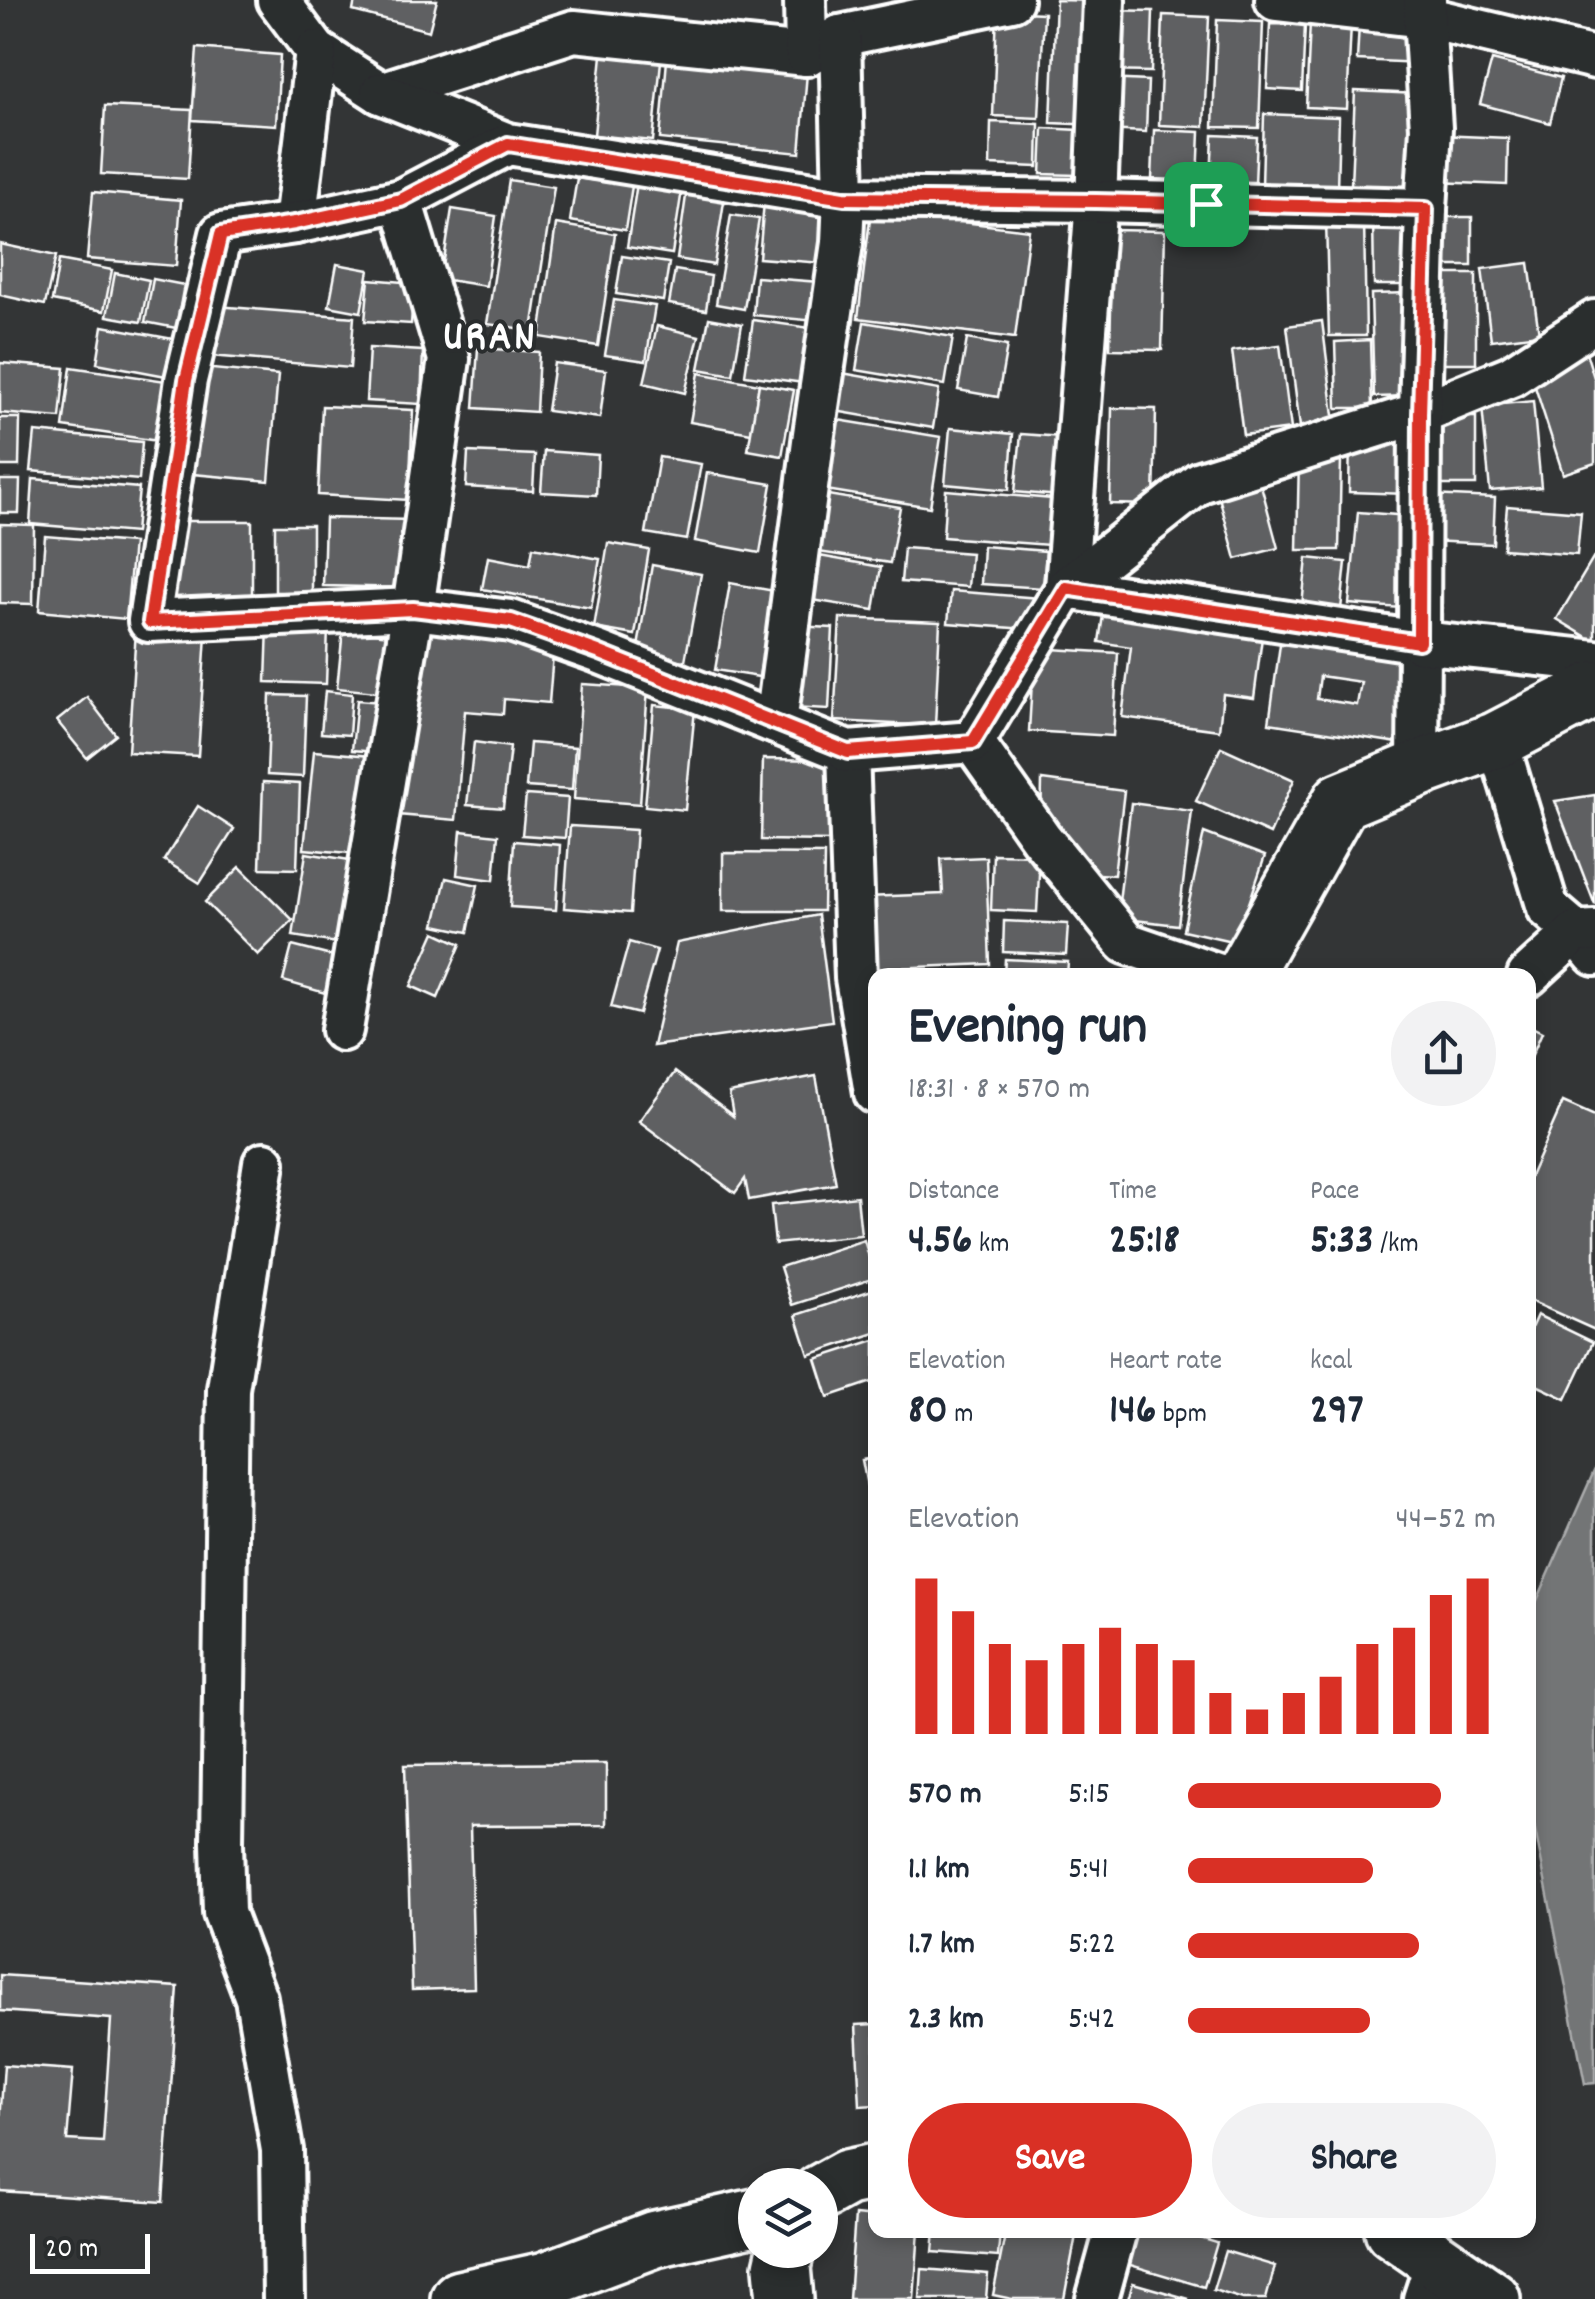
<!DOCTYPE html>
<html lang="en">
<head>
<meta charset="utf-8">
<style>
	:root { --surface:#fff; --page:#f2f2f3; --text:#1f2937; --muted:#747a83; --accent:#d93025 }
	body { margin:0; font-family:Dekko,sans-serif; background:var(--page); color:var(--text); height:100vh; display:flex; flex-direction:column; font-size:38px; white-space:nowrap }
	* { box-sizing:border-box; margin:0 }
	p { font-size:32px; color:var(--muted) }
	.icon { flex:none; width:55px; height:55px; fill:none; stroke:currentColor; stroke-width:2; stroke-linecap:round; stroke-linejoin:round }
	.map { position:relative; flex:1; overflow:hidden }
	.drawer { position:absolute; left:868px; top:968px; width:668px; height:1270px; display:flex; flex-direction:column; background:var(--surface); border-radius:20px; box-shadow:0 5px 15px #0003 }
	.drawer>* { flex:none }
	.controls { position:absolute; left:738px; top:2168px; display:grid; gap:20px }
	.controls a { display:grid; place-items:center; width:100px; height:100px; border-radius:50%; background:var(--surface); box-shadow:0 5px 15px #0003; font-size:50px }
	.scale { position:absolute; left:30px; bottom:25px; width:120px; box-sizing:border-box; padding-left:10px; border:5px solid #fff; border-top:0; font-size:28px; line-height:35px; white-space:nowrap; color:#fff; -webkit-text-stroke:8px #2a2d2e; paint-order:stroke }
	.pin { position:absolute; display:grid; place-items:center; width:85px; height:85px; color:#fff; margin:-42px; border-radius:20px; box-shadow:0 5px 15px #0006 }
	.round { display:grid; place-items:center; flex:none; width:105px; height:105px; border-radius:52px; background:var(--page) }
	.headline { display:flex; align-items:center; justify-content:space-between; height:170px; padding:0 40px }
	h1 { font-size:55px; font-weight:700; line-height:75px }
	.stats { display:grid; grid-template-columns:repeat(3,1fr); gap:15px; height:170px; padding:10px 40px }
	.stats div { display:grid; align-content:center }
	.stats b { font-size:42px; font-weight:700 }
	.stats small { font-size:28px; font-weight:400 }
	.stats p { font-size:28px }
	.chart { height:280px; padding:20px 40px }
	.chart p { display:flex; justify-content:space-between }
	.chart svg { width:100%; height:180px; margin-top:10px; stroke:var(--accent); stroke-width:6 }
	.primary-button { display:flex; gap:20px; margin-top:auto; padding:20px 40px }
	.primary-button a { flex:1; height:115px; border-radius:60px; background:var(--accent); color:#fff; font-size:40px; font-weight:700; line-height:115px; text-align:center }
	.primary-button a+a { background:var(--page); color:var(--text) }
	ul { padding:0 40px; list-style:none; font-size:32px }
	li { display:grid; grid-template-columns:160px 120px 1fr; align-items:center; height:75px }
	li i { height:25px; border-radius:12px; background:var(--accent) }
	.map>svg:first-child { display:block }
</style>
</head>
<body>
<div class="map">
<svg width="1595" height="2299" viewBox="0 0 1595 2299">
	<rect width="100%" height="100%" fill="#333536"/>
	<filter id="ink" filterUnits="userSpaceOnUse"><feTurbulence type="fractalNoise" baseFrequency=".01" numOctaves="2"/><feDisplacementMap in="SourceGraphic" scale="20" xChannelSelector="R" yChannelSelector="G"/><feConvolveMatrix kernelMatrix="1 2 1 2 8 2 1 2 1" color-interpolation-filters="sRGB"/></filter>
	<g filter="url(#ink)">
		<polygon fill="#737576" stroke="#abacad" stroke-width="2.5" points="1595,1469 1595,2083 1585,2084 1528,1794 1528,1621"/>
		<g fill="#5f6162" stroke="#fff" stroke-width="2.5" fill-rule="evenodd">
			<polygon points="355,0 437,0 429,31 353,11"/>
			<polygon points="1056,0 1102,1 1097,125 1051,123"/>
			<polygon points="1107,10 1153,11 1151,72 1104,71"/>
			<polygon points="997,11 1044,13 1039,118 993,116"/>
			<polygon points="1163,15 1209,17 1204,127 1159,125"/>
			<polygon points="1217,20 1263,22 1259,128 1213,127"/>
			<polygon points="1310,22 1351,24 1347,109 1306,107"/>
			<polygon points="1270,24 1305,25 1302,91 1267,89"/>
			<polygon points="1359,24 1422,27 1420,63 1357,60"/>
			<polygon points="197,48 280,55 276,125 192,120"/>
			<polygon points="602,55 661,61 653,141 594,135"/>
			<polygon points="667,60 807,73 800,153 660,139"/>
			<polygon points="1492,60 1561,78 1550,123 1480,104"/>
			<polygon points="1106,79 1148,81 1146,132 1104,130"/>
			<polygon points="1355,91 1418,94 1414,188 1351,185"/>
			<polygon points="105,106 192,110 188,179 101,174"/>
			<polygon points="1264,114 1339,117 1337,189 1262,186"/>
			<polygon points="991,122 1039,124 1038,167 990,165"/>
			<polygon points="1043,128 1079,130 1077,175 1041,174"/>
			<polygon points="1154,130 1200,132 1198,181 1152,179"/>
			<polygon points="1213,135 1257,137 1255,184 1211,182"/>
			<polygon points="1438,135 1508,138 1507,185 1436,182"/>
			<polygon points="577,178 632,186 625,230 570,221"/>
			<polygon points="509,180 554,187 532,330 487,324"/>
			<polygon points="637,183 682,190 672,254 627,247"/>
			<polygon points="687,189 725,195 714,265 677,259"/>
			<polygon points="93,192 181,200 176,266 87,259"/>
			<polygon points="764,202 827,207 822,263 759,258"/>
			<polygon points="452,209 496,216 486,286 441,279"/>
			<polygon points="871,211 1029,230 1015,338 858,318"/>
			<polygon points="731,215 759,219 744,309 716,304"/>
			<polygon points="1373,216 1409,216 1409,285 1374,285"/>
			<polygon points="1430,217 1472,217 1472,266 1429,266"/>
			<polygon points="1364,219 1366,336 1329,336 1326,220"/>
			<polygon points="556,224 615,234 598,346 540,337"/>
			<polygon points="1113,230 1165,231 1162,350 1110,349"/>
			<polygon points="0,244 56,256 45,305 0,295"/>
			<polygon points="622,256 669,263 663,301 616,294"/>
			<polygon points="59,260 112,270 104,311 52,301"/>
			<polygon points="1529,263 1539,334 1491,340 1482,269"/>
			<polygon points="337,264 369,270 361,312 329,306"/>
			<polygon points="675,270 711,276 706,310 669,304"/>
			<polygon points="115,273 149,280 141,322 107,316"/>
			<polygon points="1433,274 1476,274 1476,363 1432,363"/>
			<polygon points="756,277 819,282 816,321 753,315"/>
			<polygon points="153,279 184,285 176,328 145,322"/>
			<polygon points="369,279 414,283 411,324 365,321"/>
			<polygon points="1410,293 1413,396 1374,397 1371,294"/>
			<polygon points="614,300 655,306 646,361 605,355"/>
			<polygon points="216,306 354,317 350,368 211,356"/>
			<polygon points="709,318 742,324 733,375 699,369"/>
			<polygon points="753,320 818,329 811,384 745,375"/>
			<polygon points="1322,321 1335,423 1300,427 1287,326"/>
			<polygon points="864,322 953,337 945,385 856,370"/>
			<polygon points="103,326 173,339 166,376 97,363"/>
			<polygon points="657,326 699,336 685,393 644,383"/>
			<polygon points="967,339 1007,346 998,397 958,390"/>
			<polygon points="1370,340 1372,408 1337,408 1335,342"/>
			<polygon points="1280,345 1291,429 1243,435 1232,351"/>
			<polygon points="369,348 423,351 421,404 366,401"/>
			<polygon points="478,348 539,352 536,412 474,408"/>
			<polygon points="1585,349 1595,381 1595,463 1563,474 1529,368"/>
			<polygon points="0,363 65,368 60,418 0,413"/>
			<polygon points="554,363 606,370 600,418 547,411"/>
			<polygon points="71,367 166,381 158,441 63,427"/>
			<polygon points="202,368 278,375 269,481 193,474"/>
			<polygon points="699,373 759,384 751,433 690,422"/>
			<polygon points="842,373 939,390 933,428 835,411"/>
			<polygon points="759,384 794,390 782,456 748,450"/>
			<polygon points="1533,401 1541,487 1490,491 1482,406"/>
			<polygon points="322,406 413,410 409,500 318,495"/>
			<polygon points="1112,408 1156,409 1154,505 1110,504"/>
			<polygon points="1433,417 1476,417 1476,485 1434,485"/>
			<polygon points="0,418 20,418 19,466 0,466"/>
			<polygon points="826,418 941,437 930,507 814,488"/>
			<polygon points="950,428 1013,434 1009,490 945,484"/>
			<polygon points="35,432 142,442 139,480 31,471"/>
			<polygon points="1021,434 1076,438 1071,497 1015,492"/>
			<polygon points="1350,439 1409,440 1408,494 1349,492"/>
			<polygon points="544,451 598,455 596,495 541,492"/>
			<polygon points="468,452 535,455 533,491 466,487"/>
			<polygon points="659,457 701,464 687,540 646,533"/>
			<polygon points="1299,457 1341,459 1339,550 1297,550"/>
			<polygon points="707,473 772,484 760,553 695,541"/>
			<polygon points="1258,474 1278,548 1236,559 1216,486"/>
			<polygon points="33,479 139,488 135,533 30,524"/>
			<polygon points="0,480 20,480 19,513 0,513"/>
			<polygon points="946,490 1053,499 1049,545 943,537"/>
			<polygon points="822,494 900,507 890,563 812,551"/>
			<polygon points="1430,495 1495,498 1493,544 1428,541"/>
			<polygon points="1507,506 1581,512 1577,555 1503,549"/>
			<polygon points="1358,512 1409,516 1401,608 1349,604"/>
			<polygon points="325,518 413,520 411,588 323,586"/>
			<rect x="166" y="521" width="86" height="80"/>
			<polygon points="0,524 34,525 33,604 0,603"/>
			<rect x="275" y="525" width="37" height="67"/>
			<polygon points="45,536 133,543 126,619 39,611"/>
			<polygon points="608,543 649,550 635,635 594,628"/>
			<polygon points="983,546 1046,551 1043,588 981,584"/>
			<polygon points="533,547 600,559 591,608 482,589 488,557 530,565"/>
			<polygon points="904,548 971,553 968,587 901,582"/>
			<polygon points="814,555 881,567 874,610 806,599"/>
			<polygon points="1594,557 1595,558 1595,642 1557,619"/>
			<polygon points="1307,558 1346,562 1340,619 1301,615"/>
			<polygon points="652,565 701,574 685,661 637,653"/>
			<polygon points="730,583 774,591 759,677 715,670"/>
			<polygon points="951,591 1039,598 1037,630 948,623"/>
			<polygon points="1104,608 1263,630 1254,698 1223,694 1219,730 1122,717 1131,647 1099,642"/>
			<polygon points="840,618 940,622 935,726 834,721"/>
			<polygon points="415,620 554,642 549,703 504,699 503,714 465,711 456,820 398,815"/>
			<polygon points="268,625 328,628 326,684 266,682"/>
			<polygon points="794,626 833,628 829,709 790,707"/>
			<polygon points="136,630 206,635 198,756 128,752"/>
			<polygon points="343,630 391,635 385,693 337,688"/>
			<path d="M1282 630 1411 649 1398 743 1269 723ZM1320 676 1361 682 1357 705 1317 699Z"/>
			<polygon points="1034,648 1118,653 1113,736 1029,731"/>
			<polygon points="582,684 648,688 640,804 574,799"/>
			<polygon points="325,691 352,694 349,735 321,733"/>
			<polygon points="270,695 306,696 303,777 267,775"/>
			<polygon points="87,697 116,735 87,758 57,721"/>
			<polygon points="357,700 382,702 377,752 352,750"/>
			<polygon points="654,705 695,709 685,810 645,806"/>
			<polygon points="474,742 510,747 503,808 467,805"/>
			<polygon points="530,743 575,747 572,790 526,787"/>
			<polygon points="1221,747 1294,780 1270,834 1196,801"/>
			<polygon points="314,751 371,756 361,854 304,849"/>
			<polygon points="763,759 832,760 831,841 761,840"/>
			<polygon points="1042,780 1124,791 1114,875 1083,873 1041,829"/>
			<polygon points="263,782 300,784 297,869 260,868"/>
			<polygon points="526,795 568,798 565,838 522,835"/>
			<polygon points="1595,795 1595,905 1555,801"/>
			<polygon points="1131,803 1192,811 1178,925 1117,918"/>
			<polygon points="198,806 234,829 200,883 164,860"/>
			<polygon points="570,826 636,830 630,913 564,908"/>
			<polygon points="461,831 498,835 494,880 457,875"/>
			<polygon points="1204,833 1265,856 1236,942 1183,930"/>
			<polygon points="514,841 560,845 556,910 510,907"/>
			<polygon points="306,853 356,861 343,944 293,936"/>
			<polygon points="723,853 824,854 823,911 723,911"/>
			<polygon points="993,854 1040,855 1037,912 991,910"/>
			<polygon points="986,857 990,964 868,969 865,897 943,894 941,859"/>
			<polygon points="240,867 293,920 258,955 205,902"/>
			<polygon points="446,878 478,885 468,932 435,925"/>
			<polygon points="818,915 832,1021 653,1046 677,943"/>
			<polygon points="1004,921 1068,924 1066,955 1003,952"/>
			<polygon points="435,932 461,944 438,998 411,986"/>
			<polygon points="629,942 657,950 639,1014 611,1007"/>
			<polygon points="292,946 335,957 325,993 283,981"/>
			<polygon points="1005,959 1068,962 1067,975 1004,975"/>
			<polygon points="1528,1025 1542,1032 1528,1064"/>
			<polygon points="675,1072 733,1116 729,1093 816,1076 836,1184 749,1200 745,1179 735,1193 639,1121"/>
			<polygon points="1563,1102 1595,1116 1595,1330 1528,1300 1528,1181"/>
			<polygon points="857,1196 861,1235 775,1244 771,1205"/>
			<polygon points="864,1240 875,1278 792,1305 780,1267"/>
			<polygon points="875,1289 875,1333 809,1355 796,1315"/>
			<polygon points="1537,1315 1593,1342 1566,1399 1528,1381 1528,1335"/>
			<polygon points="875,1340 875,1381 828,1397 816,1359"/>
			<polygon points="875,1458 875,1527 862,1460"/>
			<polygon points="606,1763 606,1825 470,1826 474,1988 412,1990 405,1765"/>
			<polygon points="0,1975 178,1987 163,2202 0,2191 0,2122 4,2065 73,2070 67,2140 103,2142 111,2019 0,2011"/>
			<polygon points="875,2024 875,2105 860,2106 856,2025"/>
			<polygon points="855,2215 875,2217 875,2230 919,2230 914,2299 849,2299"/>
			<polygon points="935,2230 1000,2230 998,2257 933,2252"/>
			<polygon points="1006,2230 1077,2230 1064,2299 1012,2299 993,2295"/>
			<polygon points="1129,2230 1174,2230 1217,2243 1204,2287 1120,2262"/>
			<polygon points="1225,2251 1275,2266 1266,2299 1243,2299 1213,2290"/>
			<polygon points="922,2269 988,2274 986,2299 920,2299"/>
			<polygon points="1133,2283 1189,2299 1128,2299"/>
		</g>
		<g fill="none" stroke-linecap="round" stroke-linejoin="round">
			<defs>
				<g id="street">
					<polyline points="278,0 316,51 381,93 574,31 806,55 840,36 1012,0"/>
					<polyline points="805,0 806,55"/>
					<polyline points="1104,0 1096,201 1066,588 1419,642 1418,769"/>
					<polyline points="1276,0 1424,17 1595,58"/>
					<polyline points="316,51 295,223 221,234 186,380 149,621 413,609 511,621 598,652 848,752 856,978 875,1093"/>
					<polyline points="381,93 508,144 844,198 1096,201 1426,209"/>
					<polyline points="401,200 508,144"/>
					<polyline points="295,223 401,200 449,359 413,609 342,1030"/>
					<polyline points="1595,321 1511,376 1420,413 1419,642 1595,661"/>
					<polyline points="776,723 814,434 842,243 844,198 840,36"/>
					<polyline points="1497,740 1548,908 1576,932 1595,955"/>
					<polyline points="973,742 1041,838 1126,943 1219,975"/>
					<polyline points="848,752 973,742 1066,588 1200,482 1420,413 1426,209 1431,128 1424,17 1425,0"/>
					<polyline points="1528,976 1576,932 1595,931"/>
					<polyline points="264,1163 228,1389 222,1842 224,1913 256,1998 282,2150 284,2299"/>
					<polyline points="1097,2299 1116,2230"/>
					<polyline points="1424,2299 1437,2260"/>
				</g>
				<g id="secondary">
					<polyline points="1243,975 1341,801 1418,769 1497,740 1595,689"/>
					<polyline points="820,2193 847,2178 875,2172"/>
					<polyline points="1393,2230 1492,2299"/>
					<polyline points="459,2299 546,2280 655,2239 755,2217"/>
					<polyline points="785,2299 782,2267 786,2250"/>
				</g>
			</defs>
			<use href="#street" stroke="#fff" stroke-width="48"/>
			<use href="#secondary" stroke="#fff" stroke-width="62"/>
			<use href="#street" stroke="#2a2d2e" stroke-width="40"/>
			<use href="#secondary" stroke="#2a2d2e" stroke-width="55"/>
		</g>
	</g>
	<g fill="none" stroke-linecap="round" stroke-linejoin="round" filter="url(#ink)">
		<defs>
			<polygon id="route" points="508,144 844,198 1096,201 1426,209 1420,414 1419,642 1066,588 973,742 848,752 598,652 511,621 413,609 150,622 186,380 221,234 295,223 401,200"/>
		</defs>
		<use href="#route" stroke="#fff" stroke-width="20"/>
		<use href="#route" stroke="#d93025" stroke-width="12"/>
	</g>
	<g text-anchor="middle" stroke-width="8" stroke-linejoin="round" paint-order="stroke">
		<g font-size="42" font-weight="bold" letter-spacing="2.5" fill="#fff" stroke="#2a2d2e">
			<text x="490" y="348">URAN</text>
		</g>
	</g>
</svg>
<div class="controls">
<a><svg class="icon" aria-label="layers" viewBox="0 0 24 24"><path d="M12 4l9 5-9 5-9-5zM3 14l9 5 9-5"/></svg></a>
</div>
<div class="scale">20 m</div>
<div class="pin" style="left:1206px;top:204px;background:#1e9e55"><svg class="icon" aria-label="arrive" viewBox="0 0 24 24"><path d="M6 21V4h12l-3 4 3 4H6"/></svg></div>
<section class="drawer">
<div class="headline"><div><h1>Evening run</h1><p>18:31 · 8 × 570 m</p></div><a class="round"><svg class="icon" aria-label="share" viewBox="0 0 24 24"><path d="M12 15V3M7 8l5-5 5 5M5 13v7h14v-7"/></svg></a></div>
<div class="stats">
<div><p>Distance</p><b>4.56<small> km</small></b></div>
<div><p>Time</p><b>25:18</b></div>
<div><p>Pace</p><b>5:33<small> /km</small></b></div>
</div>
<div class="stats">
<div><p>Elevation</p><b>80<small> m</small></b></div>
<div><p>Heart rate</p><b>146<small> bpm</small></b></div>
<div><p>kcal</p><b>297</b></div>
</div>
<div class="chart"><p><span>Elevation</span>44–52 m</p>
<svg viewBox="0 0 160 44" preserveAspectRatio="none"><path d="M5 44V6M15 44V14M25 44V22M35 44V26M45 44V22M55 44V18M65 44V22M75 44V26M85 44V34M95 44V38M105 44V34M115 44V30M125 44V22M135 44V18M145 44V10M155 44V6"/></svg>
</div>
<ul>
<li><b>570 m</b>5:15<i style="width:82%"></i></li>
<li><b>1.1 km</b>5:41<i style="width:60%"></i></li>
<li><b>1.7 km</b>5:22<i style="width:75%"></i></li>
<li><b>2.3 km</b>5:42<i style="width:59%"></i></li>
</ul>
<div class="primary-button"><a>Save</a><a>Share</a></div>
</section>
</div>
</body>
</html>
